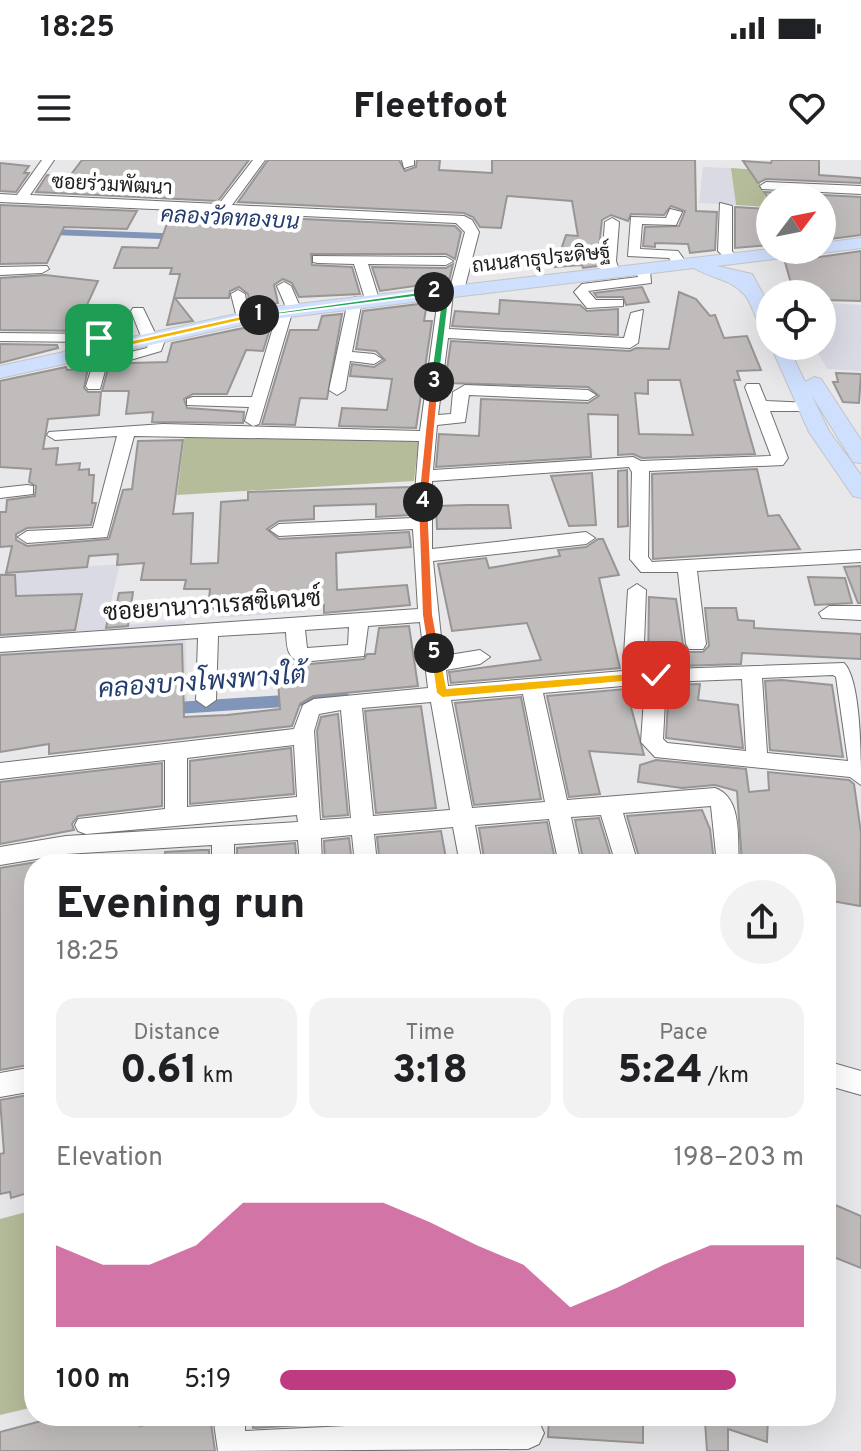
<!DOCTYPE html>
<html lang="en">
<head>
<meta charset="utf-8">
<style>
	:root { --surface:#fff; --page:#f2f2f2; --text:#202124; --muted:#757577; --accent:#bf3b81 }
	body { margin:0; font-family:Overpass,Sarabun,sans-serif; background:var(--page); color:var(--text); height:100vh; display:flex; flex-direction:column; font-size:30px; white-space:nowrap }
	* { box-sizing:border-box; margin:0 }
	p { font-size:26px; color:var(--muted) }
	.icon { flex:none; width:44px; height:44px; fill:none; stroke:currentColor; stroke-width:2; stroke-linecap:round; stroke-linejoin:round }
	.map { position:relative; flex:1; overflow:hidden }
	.details { position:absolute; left:24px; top:694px; width:812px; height:572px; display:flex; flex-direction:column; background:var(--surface); border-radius:32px; box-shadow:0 8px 32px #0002 }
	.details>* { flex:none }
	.needle { width:52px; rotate:58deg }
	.fabs { position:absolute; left:756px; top:24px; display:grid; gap:16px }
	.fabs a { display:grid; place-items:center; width:80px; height:80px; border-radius:50%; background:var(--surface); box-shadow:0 8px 32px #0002; font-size:40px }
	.pin { position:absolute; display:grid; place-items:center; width:68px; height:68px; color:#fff; margin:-34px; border-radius:16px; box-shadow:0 4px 12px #0006 }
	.km { position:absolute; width:40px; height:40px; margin:-20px; border-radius:50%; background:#222; color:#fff; font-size:22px; line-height:40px; text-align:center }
	.round { display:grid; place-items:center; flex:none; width:84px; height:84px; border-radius:42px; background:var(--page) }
	.headline { display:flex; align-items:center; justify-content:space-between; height:136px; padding:0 32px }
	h1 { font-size:44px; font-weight:800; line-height:60px }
	.stats { display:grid; grid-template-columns:repeat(3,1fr); gap:12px; height:136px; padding:8px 32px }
	.stats div { display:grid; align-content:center; border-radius:20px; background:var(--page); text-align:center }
	.stats b { font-size:40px; font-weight:800 }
	.stats small { font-size:22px; font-weight:400 }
	.stats p { font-size:22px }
	.chart { height:224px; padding:16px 32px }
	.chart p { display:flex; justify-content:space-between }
	.chart svg { width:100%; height:144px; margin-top:8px; fill:var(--accent); opacity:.7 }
	ul { padding:0 32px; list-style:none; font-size:26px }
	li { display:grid; grid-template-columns:128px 96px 1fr; align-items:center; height:60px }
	li i { height:20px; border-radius:10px; background:var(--accent) }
	.status { display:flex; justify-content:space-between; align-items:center; height:56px; padding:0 40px; background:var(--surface); direction:ltr }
	.status svg { height:22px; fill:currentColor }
	header { display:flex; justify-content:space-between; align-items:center; height:104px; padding:0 32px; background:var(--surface); font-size:36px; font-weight:800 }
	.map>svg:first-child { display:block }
</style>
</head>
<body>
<div class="status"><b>18:25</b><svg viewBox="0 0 49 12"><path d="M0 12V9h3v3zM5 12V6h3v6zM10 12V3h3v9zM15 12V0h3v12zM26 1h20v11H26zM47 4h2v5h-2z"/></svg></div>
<header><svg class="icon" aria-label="menu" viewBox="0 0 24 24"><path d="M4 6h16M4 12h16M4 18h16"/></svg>Fleetfoot<svg class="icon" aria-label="heart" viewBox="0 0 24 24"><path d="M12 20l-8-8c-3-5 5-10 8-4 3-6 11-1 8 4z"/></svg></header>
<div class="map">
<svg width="861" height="1291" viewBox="0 0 861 1291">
	<rect width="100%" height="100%" fill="#e8e8eb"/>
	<g fill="#dadae5">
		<polygon points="703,7 731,8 736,45 699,43"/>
		<polygon points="822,142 861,145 861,211 827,209 814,186 822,186"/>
		<polygon points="305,394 305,452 217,458 219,401"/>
		<polygon points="120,404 105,466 185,461 187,545 6,558 0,489 0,413"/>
	</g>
	<g fill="#b4bc99">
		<polygon points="731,8 759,10 760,25 770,47 736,45"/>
		<polygon points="185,273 419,279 414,321 177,335"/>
		<polygon points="34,1050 34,1247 0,1255 0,1059"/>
	</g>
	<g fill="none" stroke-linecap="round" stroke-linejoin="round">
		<g fill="#8195b8" fill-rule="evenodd">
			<polygon points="0,67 187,74 193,77 187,80 0,73"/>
			<polygon points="344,531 352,537 344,543 162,555 154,549 162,543"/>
		</g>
	</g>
	<g fill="#c0bcbc" stroke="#989594" stroke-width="2" fill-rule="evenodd">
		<polygon points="82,0 249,0 218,41 36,32 47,15 69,17"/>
		<polygon points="268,0 399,0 405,11 416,7 417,0 440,0 439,10 492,13 492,0 695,0 696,51 717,52 715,90 690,93 688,84 655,83 655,87 643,86 645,67 679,66 685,51 671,46 664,55 631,54 628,61 611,55 602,60 597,106 583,108 582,105 555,107 566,75 578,76 572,41 507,36 501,68 480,67 473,57 464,53 238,42"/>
		<polygon points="772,0 819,0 819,15 861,18 861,23 766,19 758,23 743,1 771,3"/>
		<polygon points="0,3 29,6 24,13 29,13 16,32 0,31"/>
		<polygon points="764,32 861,37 861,75 822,80 822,38 768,38"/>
		<polygon points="0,45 137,51 127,69 64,67 47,103 0,104"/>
		<polygon points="735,47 770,49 770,85 735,88"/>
		<polygon points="171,53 455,66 461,72 455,99 446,94 311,94 312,105 352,107 360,134 299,137 292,123 283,119 274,125 278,143 250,148 248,134 239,127 230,131 229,138 175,138 193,161 167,165 180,114 170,114 172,108 114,108 122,87 158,88"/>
		<polygon points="861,91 861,141 822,140 822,134 794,134 785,102"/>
		<polygon points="453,104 449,121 380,131 372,107 446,108"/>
		<polygon points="45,115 98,121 86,147 102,148 89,171 0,170 0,118"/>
		<polygon points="642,127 649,142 626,145 623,137 597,137 594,133"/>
		<path d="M679 132 696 139 710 156 715 155 724 178 747 176 761 210 737 211 740 220H734L755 294 642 298 633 294 618 295V255L588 254 591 297 436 307 439 274 479 276 481 239 588 243 599 236 588 227 445 223 451 181 630 191 636 188 669 189ZM648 220H680L693 275 639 274 635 233 648 234Z"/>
		<polygon points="500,140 580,145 587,151 618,149 618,175 452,166 455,151 499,154"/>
		<polygon points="427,143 424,161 432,161 416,268 339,266 342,248 387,250 392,219 350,216 352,204 374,207 385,200 376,191 356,189 363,151"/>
		<polygon points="342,154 327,239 300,238 295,265 262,264 290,170 318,170 322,156"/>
		<polygon points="272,162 263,191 246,190 227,234 193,234 184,239 187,248 244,252 243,263 152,262 153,252 126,254 129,231 102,231 108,209 129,203 167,202 172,183"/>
		<polygon points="0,184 57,185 58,188 0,203"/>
		<polygon points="66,207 67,210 88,208 84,228 88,232 101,232 99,255 48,259 43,289 58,288 56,305 80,303 79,310 89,309 89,315 94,315 92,343 96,343 91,365 27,368 16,374 16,380 27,386 109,379 123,330 132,329 138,281 183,280 173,354 193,353 191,404 218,403 221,342 248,340 248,332 411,327 410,355 376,357 376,344 314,346 314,359 279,361 267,369 279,379 409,372 411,387 336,393 337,430 407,425 410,445 324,453 324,445 307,444 208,449 210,429 184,429 186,420 141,420 144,403 117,405 118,394 89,396 87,407 6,413 12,386 0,387 0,352 6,352 7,340 35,336 36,326 29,322 31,309 0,307 0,221"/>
		<polygon points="836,213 861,214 859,243 843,242 833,222 838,222"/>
		<polygon points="757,309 768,356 779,355 800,389 653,399 652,314"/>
		<polygon points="627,310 628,366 618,367 618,311"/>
		<polygon points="592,313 596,365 569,366 551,316"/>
		<polygon points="468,345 508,345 511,368 437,369 436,346"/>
		<polygon points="598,379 603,379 619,415 599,418 620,508 451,523 449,512 541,500 527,463 452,471 438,404 486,398 489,408 560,396 558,390 586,387"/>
		<polygon points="861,406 861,443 858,443 844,407"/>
		<polygon points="0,415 15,415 16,436 82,434 75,470 0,475"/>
		<polygon points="808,417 845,418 852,443 815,445"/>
		<polygon points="133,432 128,466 106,468 110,448 116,448 119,433"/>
		<polygon points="649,437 676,439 683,484 689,492 703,492 709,486 705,448 736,448 738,460 754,461 754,468 861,474 861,499 742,493 741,504 648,507"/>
		<polygon points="409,466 418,526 313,536 300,544 292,566 49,594 49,584 0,592 0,495 182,484 184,557 227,555 280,549 277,507 364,499 367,494 375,494 379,468"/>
		<polygon points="782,520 832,525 843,597 770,590 765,521"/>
		<polygon points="700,524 698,540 738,545 743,588 666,578 669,525"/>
		<polygon points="626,529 644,595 589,591 600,634 569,637 547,536"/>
		<polygon points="521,537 541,639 474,645 455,543"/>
		<polygon points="421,546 436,648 376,653 365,551"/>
		<polygon points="338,554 348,655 323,657 317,571 321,557"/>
		<polygon points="291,588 294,634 190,644 190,601"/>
		<polygon points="656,600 746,609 749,632 769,630 768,612 849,620 854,624 861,673 860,746 826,740 826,704 742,703 737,631 715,625 682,628 638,622 640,605"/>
		<polygon points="162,603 162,646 78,656 72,664 74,670 0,684 0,622"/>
		<polygon points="702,650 710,669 714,702 641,704 627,656"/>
		<polygon points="599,658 613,704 584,704 575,660"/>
		<polygon points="547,662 556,704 485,704 479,668"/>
		<polygon points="441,671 447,704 380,704 377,677"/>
		<polygon points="349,678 352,704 325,704 324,681"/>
		<polygon points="295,683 297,704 237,704 237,688"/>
		<polygon points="201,690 209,690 209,704 166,704 165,692"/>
		<polygon points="43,701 43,704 34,704 34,904 0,910 0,708"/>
		<polygon points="34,934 34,1031 11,1038 10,1032 0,1034 0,994 4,993 0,940"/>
		<polygon points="826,1041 861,1056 861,1108 826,1094"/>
		<polygon points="60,1256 138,1256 140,1266 180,1256 210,1256 215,1291 0,1291 0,1272"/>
		<polygon points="252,1256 316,1256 316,1264 253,1268"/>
		<polygon points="549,1256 643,1256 643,1283 548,1277"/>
		<polygon points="697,1256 768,1256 767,1282 728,1269 728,1291 707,1291 705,1262"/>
	</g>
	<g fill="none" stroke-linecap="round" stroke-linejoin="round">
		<defs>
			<g id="minor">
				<path d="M42 0H54L30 35 219 44 253 0H265L232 45 464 56 472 60 479 72 464 130 453 133 449 169 624 178 631 153 643 150 638 183 630 188 448 178 438 255 451 254 453 232 465 225 588 230 596 235 588 240 469 235 465 262 437 265 433 310 633 297 641 301 771 296 745 227 747 224H759L766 241 811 243 813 246 805 251H770L788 298 783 305 649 311 648 397 652 402 861 390V402L697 411 706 484 703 489H689L686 484 678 412H641L630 399 632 312 629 307 432 321V389L586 372 595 378 586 384 433 401 443 496 480 490 490 497 480 504 446 510 448 526 623 511 628 430 637 424 646 430 643 510 844 503C861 520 861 596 861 625L850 617 655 597 641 582 645 524 543 533 567 640 715 628C743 638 737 679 739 704H717L711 646 623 653 638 704H616L601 655 571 657 581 704H559L549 659 475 665 482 704H460L453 667 374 674 377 704H355L352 675 321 678 322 704H300L298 680 234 684V704H212V685L66 694 0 705V687L66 676 298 662 297 655 86 674 78 671 75 665 78 659 165 649V600L0 619V603L294 569 303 545 314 539 428 528 420 462 368 466 364 496 301 502C286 498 287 485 286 472L218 476 216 540 206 547 196 540 198 478 0 492V478L418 449 413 369 279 376 270 370 279 364 413 358 419 281 134 276 107 377 27 383 18 377 27 371 93 368 117 276 55 280 47 275 49 272 163 264 420 271 439 131 450 128 465 72 456 63 0 42V34L17 35ZM349 467 348 485 307 488 305 470ZM833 515 836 517 848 601 767 593 762 518ZM742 519 746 591 667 583 663 579 666 522ZM523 534 545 642 472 648 451 540ZM431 542 450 650 373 656 362 548ZM341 550 351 658 320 660 314 571 319 554ZM294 585 297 637 187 647V598Z"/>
				<polygon points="402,0 414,0 414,5 404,8"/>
				<polygon points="766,22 861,26 861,34 762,29 760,26"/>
				<polygon points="720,43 732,46 732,91 738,99 731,103 718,91"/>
				<polygon points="670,49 682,52 676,65 642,64 640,89 678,91 688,105 686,108 676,108 669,98 628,96 631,57 666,58"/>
				<polygon points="612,58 619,62 616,101 620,113 613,117 606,113 602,101 605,62"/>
				<polygon points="313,96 446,97 453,101 446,105 368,104 379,139 372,143 365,139 354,104 318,103 313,102"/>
				<polygon points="47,106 49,109 42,113 0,115 0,107"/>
				<polygon points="643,106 650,110 651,123 588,131 596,140 623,140 623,146 587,148 574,132 582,124 638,117 636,110"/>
				<polygon points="284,122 291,126 301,149 292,153 259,264 253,266 245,261 249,247 187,245 187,239 193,237 252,237 278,151 286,147 277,126"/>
				<polygon points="238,130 245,134 249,161 237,158 231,134"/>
				<polygon points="355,137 362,141 352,192 374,194 382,199 374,204 350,201 345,230 337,235 329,230 348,141"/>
				<polygon points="133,148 143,148 155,173 166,177 161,191 106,207 100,229 88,229 86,226 94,201 147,188 149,183 142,179 131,151"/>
				<polygon points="0,173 99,174 106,178 110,189 97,192 93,182 0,181"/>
				<polygon points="27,325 33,326 33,334 0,338 0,328"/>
				<polygon points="829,446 861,446 861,460 822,458 819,453"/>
				<polygon points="826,901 861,911 861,935 826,925"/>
				<polygon points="34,907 34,931 0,937 0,913"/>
				<polygon points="213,1256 245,1256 245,1271 528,1257 539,1262 544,1273 539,1284 528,1289 218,1291"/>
			</g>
			<g id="major">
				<polygon points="861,78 861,88 822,93 815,90 822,90 822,83"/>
				<path d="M770 89 814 90 805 95 717 106 752 114 770 147V172C755 168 754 146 745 135 730 118 711 119 694 108L264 160 0 218V206L264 148Z"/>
				<polygon points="770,184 788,186 805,222 814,217 821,219 861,280 861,303 853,302 811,234 829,271 861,315 861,338 853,336 809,272"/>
			</g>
		</defs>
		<use href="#minor" stroke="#717174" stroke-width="2"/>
		<use href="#major" stroke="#c4c4c4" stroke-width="2"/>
		<use href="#minor" fill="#fff" fill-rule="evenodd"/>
		<use href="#major" fill="#cfe0fe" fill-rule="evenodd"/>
	</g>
	<polygon fill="#f5b400" stroke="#fff" stroke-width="2" points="259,152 262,156 102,192 94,178 102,177 106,186"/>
	<polygon fill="#22a559" stroke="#fff" stroke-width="2" points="434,130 437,134 259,157 255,155"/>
	<polygon fill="#22a559" stroke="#fff" stroke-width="2" points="446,128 450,131 439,222 434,225 430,222 442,134 430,132"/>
	<polygon fill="#f0652b" stroke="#fff" stroke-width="2" points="434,219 439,222 428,342 423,345 418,342 430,222"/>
	<polygon fill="#f0652b" stroke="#fff" stroke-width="2" points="423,339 428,342 433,455 440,493 434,498 428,493 422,455 418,342"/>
	<polygon fill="#f5b400" stroke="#fff" stroke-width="2" points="430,491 440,493 447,528 656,511 662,515 656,519 442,538 436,533"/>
	<g text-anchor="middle" stroke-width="8" stroke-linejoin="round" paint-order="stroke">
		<g font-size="20" fill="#1d1d1e" stroke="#fff">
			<text transform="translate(112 24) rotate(3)" y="7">ซอยร่วมพัฒนา</text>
			<text transform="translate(541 98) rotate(-6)" y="7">ถนนสาธุประดิษฐ์</text>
		</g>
		<g font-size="22" font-style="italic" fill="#253d6d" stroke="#fff">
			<text transform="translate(230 57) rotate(3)" y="8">คลองวัดทองบน</text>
		</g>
		<g font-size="24" fill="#1d1d1e" stroke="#fff">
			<text transform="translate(212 445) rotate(-4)" y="8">ซอยยานาวาเรสซิเดนซ์</text>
		</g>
		<g font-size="26" font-style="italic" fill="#253d6d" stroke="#fff">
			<text transform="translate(202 521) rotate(-4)" y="9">คลองบางโพงพางใต้</text>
		</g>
	</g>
</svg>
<div class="fabs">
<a><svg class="needle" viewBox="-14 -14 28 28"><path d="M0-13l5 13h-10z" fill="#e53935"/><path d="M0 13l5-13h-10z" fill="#757577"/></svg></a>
<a><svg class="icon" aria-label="locate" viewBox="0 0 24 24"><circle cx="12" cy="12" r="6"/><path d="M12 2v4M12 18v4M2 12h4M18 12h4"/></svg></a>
</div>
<div class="pin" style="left:99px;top:178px;background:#1e9e55"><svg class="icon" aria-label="arrive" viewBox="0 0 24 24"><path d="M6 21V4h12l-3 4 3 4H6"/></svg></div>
<div class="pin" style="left:656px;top:515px;background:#d93025"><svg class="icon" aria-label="check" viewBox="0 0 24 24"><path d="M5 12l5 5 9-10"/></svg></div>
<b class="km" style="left:259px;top:155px">1</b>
<b class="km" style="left:434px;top:132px">2</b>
<b class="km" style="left:434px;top:222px">3</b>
<b class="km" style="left:423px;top:342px">4</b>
<b class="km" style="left:434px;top:493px">5</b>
<section class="details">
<div class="headline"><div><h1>Evening run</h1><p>18:25</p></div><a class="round"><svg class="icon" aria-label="share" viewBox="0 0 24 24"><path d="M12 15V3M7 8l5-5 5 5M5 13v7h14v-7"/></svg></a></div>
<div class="stats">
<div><p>Distance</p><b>0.61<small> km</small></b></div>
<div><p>Time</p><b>3:18</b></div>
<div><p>Pace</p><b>5:24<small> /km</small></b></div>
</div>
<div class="chart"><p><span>Elevation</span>198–203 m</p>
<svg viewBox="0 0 160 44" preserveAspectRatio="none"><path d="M0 44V19L10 25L20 25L30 19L40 6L50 6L60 6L70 6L80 12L90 19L100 25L110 38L120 32L130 25L140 19L150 19L160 19V44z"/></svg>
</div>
<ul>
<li><b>100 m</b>5:19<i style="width:87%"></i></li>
</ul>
</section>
</div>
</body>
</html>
